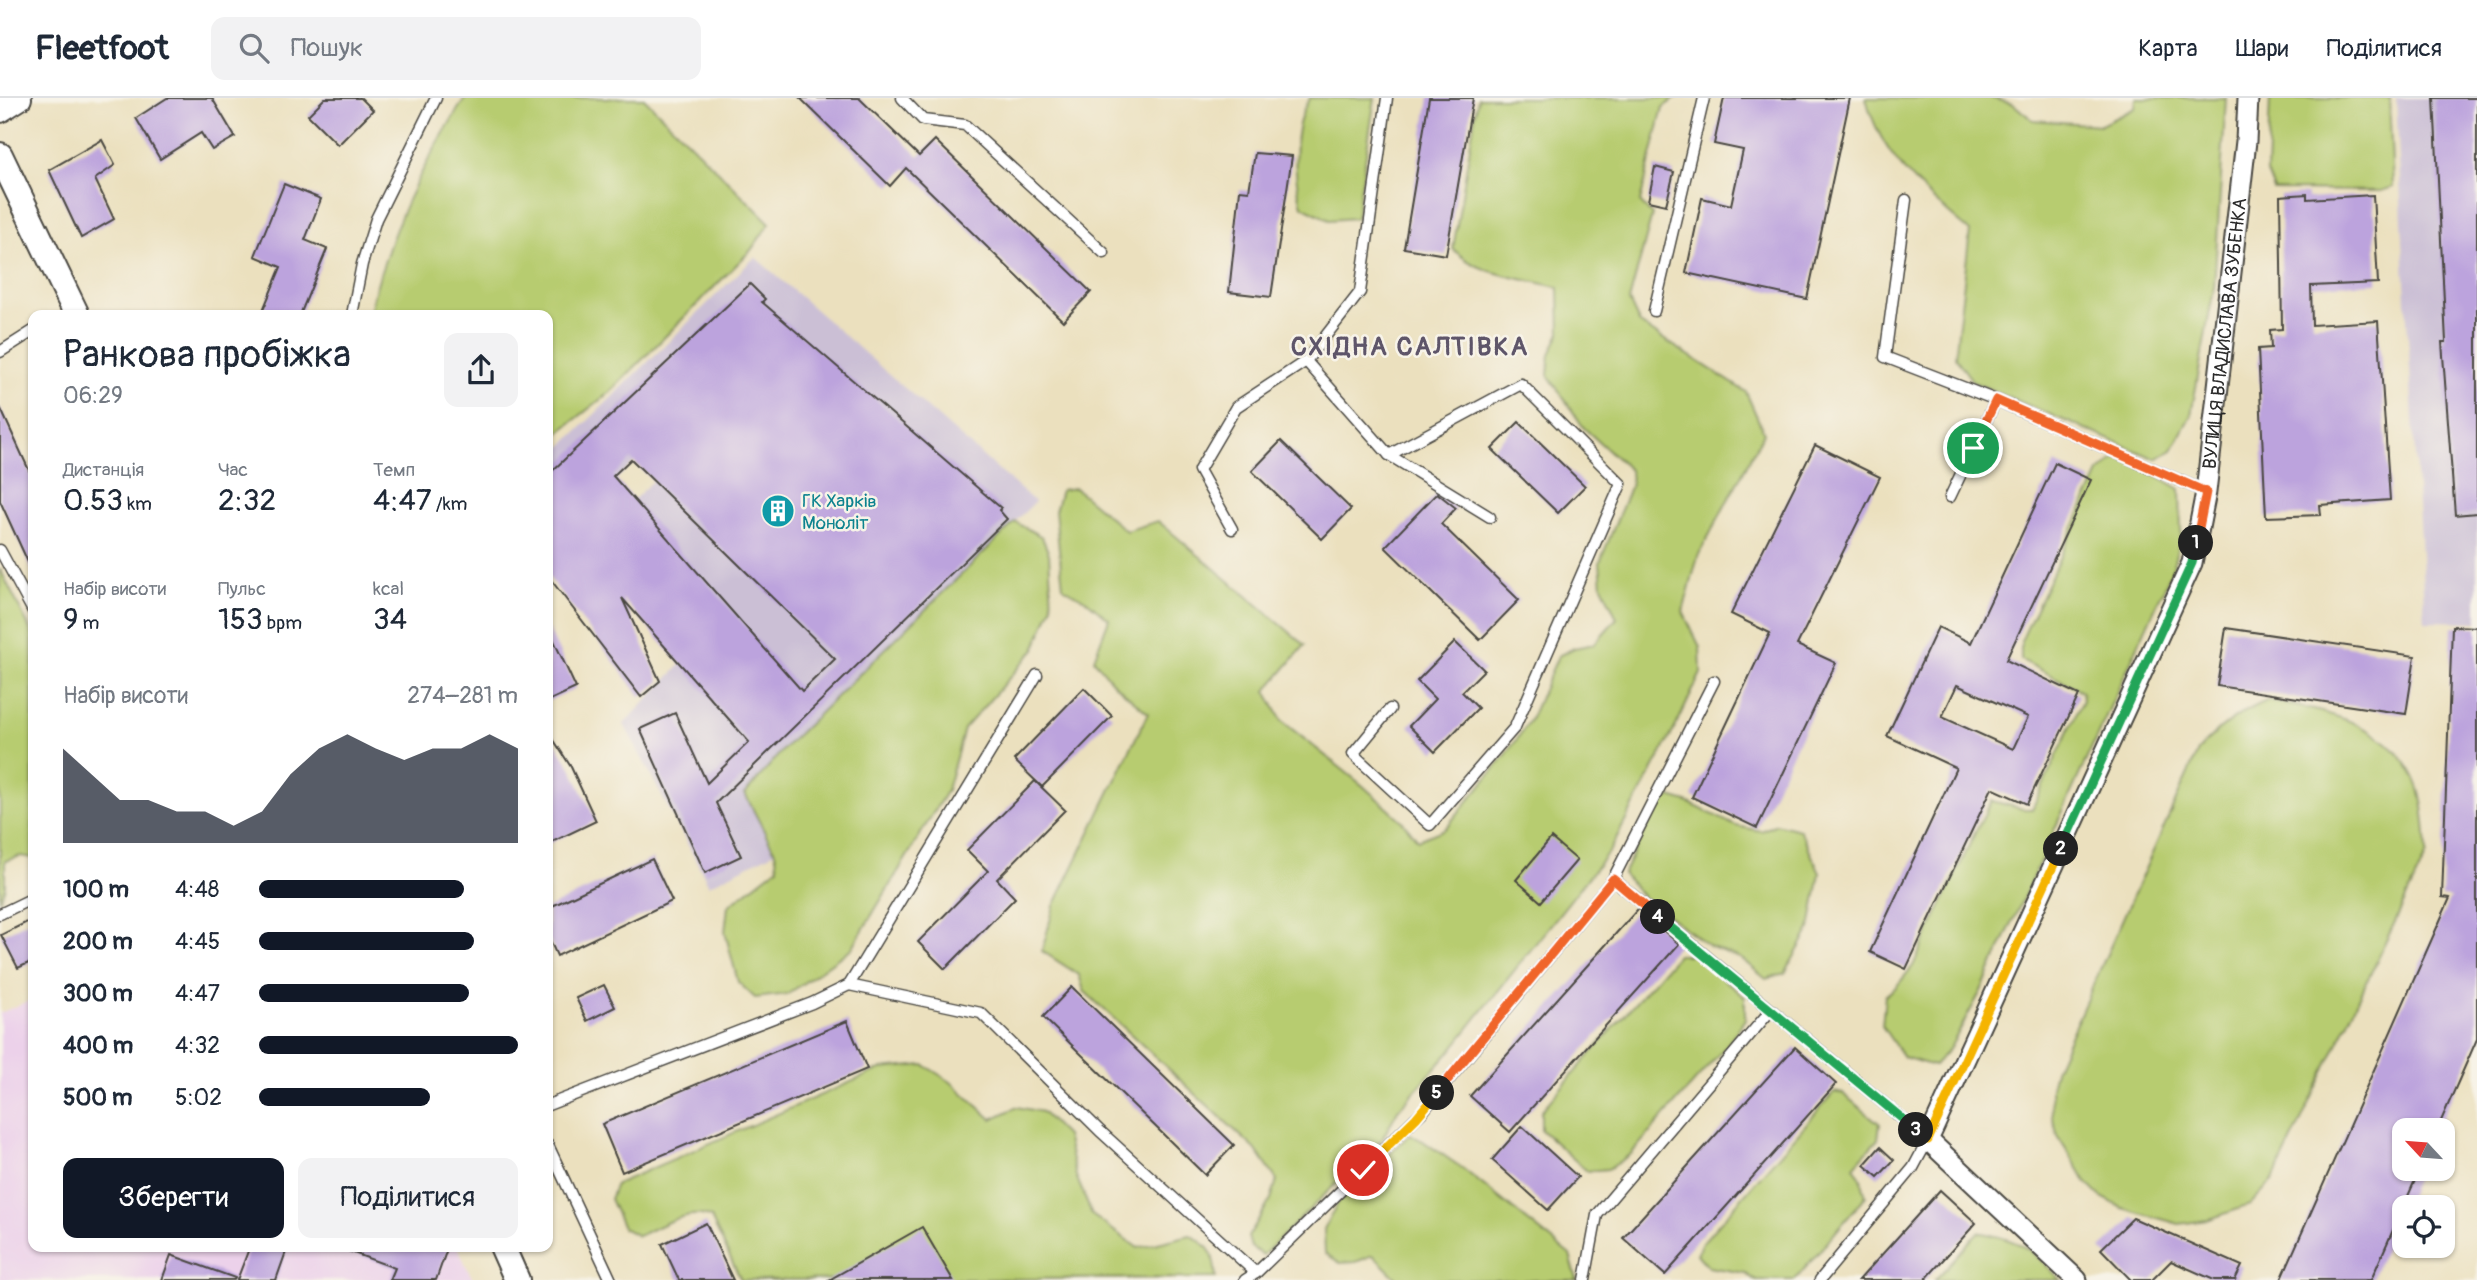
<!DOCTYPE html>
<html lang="uk">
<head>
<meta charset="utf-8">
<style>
	:root { --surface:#fff; --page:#f2f2f3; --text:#1f2937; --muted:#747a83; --line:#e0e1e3; --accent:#111827 }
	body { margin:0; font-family:Pangolin,sans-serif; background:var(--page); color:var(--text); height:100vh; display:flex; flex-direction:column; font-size:26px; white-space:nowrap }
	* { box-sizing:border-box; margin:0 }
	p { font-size:23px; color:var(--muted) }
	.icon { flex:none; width:38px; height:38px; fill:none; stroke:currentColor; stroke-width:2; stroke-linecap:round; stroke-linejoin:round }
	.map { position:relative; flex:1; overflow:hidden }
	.sheet { position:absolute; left:28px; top:212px; width:525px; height:942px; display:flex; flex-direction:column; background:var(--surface); border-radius:14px; box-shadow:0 2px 5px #0004 }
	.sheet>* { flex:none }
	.needle { width:46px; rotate:296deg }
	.tools { position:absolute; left:2392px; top:1020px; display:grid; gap:14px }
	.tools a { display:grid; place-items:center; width:63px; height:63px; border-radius:14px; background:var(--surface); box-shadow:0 2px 5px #0004; font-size:35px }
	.pin { position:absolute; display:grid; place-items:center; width:60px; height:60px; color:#fff; margin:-30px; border:4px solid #fff; border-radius:50%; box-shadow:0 2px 7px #0007 }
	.km { position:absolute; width:35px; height:35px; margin:-18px; border-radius:50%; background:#222; color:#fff; font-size:19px; line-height:35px; text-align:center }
	.round { display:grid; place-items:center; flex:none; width:74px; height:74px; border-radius:14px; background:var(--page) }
	.headline { display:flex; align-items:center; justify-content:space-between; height:119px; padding:0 35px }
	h1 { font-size:38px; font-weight:600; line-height:52px }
	.metrics { display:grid; grid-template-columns:repeat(3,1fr); gap:10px; height:119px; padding:7px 35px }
	.metrics div { display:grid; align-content:center }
	.metrics b { font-size:30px; font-weight:600 }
	.metrics small { font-size:19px; font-weight:400 }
	.metrics p { font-size:19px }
	.chart { height:196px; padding:14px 35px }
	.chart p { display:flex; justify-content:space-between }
	.chart svg { width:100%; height:126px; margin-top:7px; fill:var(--accent); opacity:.7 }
	.cta { display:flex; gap:14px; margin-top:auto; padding:14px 35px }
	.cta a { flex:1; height:80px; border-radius:14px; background:var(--accent); color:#fff; font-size:28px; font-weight:600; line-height:80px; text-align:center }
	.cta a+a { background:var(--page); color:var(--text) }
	ul { padding:0 35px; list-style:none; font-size:23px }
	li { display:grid; grid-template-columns:112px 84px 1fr; align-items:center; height:52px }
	li i { height:18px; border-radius:9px; background:var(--accent) }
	header { display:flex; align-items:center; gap:42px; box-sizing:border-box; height:98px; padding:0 35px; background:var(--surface); border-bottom:2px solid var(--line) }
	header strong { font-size:33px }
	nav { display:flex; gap:38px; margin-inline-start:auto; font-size:24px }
	.search { width:490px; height:63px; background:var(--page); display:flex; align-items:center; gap:18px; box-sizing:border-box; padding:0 24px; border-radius:14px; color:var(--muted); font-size:26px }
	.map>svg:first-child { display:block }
</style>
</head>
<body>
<header>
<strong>Fleetfoot</strong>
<div class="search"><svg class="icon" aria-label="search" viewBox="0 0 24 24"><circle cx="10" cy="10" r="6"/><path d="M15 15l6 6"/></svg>Пошук</div>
<nav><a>Карта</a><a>Шари</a><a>Поділитися</a></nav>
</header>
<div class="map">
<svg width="2477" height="1182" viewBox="0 0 2477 1182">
	<rect width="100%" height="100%" fill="#f7f3e8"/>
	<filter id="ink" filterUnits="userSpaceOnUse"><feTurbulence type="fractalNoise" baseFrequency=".0143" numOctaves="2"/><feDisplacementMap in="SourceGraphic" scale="14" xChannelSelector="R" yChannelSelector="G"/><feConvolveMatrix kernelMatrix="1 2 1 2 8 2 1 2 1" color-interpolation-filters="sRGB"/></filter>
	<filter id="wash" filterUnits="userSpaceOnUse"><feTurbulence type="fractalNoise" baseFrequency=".00686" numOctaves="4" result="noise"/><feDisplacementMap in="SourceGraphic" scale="28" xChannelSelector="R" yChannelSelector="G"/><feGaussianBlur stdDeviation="1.57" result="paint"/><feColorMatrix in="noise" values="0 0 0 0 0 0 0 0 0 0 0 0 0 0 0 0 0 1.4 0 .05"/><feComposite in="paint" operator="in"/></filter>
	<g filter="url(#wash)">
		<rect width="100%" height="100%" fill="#ebe0be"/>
		<polygon fill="#ecd1ea" points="33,901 33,1148 457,1148 473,1182 0,1182 0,915"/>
		<g fill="#cbbfd5">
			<polygon points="2396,0 2477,0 2477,524 2425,523 2406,205"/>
			<polygon points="755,159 1035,404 786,648 745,696 775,754 709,787 624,626 694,553 593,444 653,382 824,550 916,453 722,281 548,446 548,362"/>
		</g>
		<g fill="#b7cc70" stroke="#717c4e" stroke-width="2">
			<path d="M465 0H644L770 125 751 152 610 294 548 343V217H370C372 199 378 182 384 165 402 105 432 53 465 0Z"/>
			<path d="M1310 0H1375L1356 120 1329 122 1302 108C1293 76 1291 29 1310 0Z"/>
			<path d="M1478 0H1677L1663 9 1640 104 1652 117 1629 203 1640 226 1746 294 1764 335 1698 458 1683 514 1700 549 1701 575 1676 628 1610 752 1448 956 1398 1012 1382 1041 1263 1157 1251 1149 1248 1139 1271 1101 1277 1082 1255 1051 1084 893 1079 877 1042 853 1054 808 1148 615 1114 586 1094 561 1109 521 1087 503 1063 489 1055 413 1061 392 1075 390 1126 433 1158 423 1305 547 1266 593 1282 623 1362 687 1401 722 1418 742 1445 731 1506 657 1530 622 1558 558 1574 550 1594 546 1617 520 1602 488 1600 464 1631 387 1630 372 1584 330 1548 277 1550 256 1560 235 1559 190C1524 179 1480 179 1453 151Z"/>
			<path d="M1866 0H1991L2013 6 2033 22 2101 27 2135 10 2136 0H2226L2214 190 2191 317 2172 352 2156 361 1973 284 1955 259 1970 133C1925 95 1881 61 1866 0Z"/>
			<polygon points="2270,0 2389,0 2393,89 2381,93 2274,92 2267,75"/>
			<polygon points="2116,360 2147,372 2180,391 2181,437 2171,475 1981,893 1950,950 1934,968 1903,959 1882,928 1885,898 1896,889 1913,868 1980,724 1992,703 2023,711 2032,711 2083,602 2082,593 2021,562 2021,543 2099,375"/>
			<polygon points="1015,424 1042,439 1049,456 1052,509 1035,551 964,631 947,692 852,850 788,896 755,900 738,884 725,834 728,808 778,769 775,754 745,696 786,648"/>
			<polygon points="0,471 33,537 33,760 21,758 5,763 5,789 0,802"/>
			<path d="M2267 603C2326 612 2397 627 2419 691 2425 712 2426 735 2427 756L2273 1082 2250 1107 2207 1122 2179 1126 2122 1110 2100 1098 2087 1085 2058 1038 2052 1018 2051 990 2055 972 2198 653C2217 631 2240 614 2267 603Z"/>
			<polygon points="1670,699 1687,704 1736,728 1761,733 1776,726 1800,732 1820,775 1810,831 1785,875 1766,881 1740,860 1709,848 1643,799 1623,776 1657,708"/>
			<polygon points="1677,857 1693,857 1745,899 1745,921 1727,947 1631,1056 1608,1071 1587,1073 1541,1032 1541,1013"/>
			<path d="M924 967 951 984 992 1021 1017 1009 1042 1014 1066 1038 1076 1078 1092 1117 1138 1150 1190 1137C1212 1149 1214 1156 1216 1180L741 1182 711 1120C689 1109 659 1129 638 1138L623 1130 610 1101 616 1086 881 971Z"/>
			<polygon points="1834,994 1843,996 1880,1026 1878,1041 1854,1068 1861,1080 1866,1098 1795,1182 1754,1182 1745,1175 1708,1169 1697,1156 1702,1145"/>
			<polygon points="1410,1036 1423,1043 1462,1070 1570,1157 1577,1182 1398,1182 1373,1157 1356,1164 1340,1165 1325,1155 1324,1131 1337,1106"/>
			<path d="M1978 1134C2024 1143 2029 1150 2061 1182H1935Z"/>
		</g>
		<g id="blocks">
			<g fill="#bca3dd" fill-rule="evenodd">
				<polygon points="167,0 212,0 235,39 212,52 201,35 160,61 136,20"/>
				<polygon points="325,0 361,0 373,12 338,47 308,17"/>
				<polygon points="800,0 859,0 919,58 935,42 1091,194 1063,223 906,70 890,88"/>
				<polygon points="1429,0 1473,0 1446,157 1404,150"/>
				<polygon points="1724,0 1850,0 1807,201 1686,175 1702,100 1731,107 1743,52 1714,46"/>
				<polygon points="2434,0 2477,0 2477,415 2455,417 2442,244 2446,244"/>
				<polygon points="102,42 115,67 95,81 114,121 81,140 49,72"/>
				<polygon points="1255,55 1292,58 1271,199 1229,194 1240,92 1249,93"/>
				<polygon points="1655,69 1674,74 1666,107 1648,103"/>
				<polygon points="284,86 321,101 305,142 327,151 300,217 261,217 281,169 255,158"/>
				<polygon points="2307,96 2307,101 2373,97 2378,185 2311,188 2312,227 2378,223 2390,402 2320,407 2321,417 2266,419 2258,251 2271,250 2270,232 2282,231 2280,98"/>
				<path d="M750 186 765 201 762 204 1001 410 999 412 1007 421 716 705 741 758 705 775 640 631 675 615 707 685 749 644 622 500 660 583 641 599 548 478V377ZM631 361 835 561 802 593 613 378Z"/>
				<polygon points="0,309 33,381 33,475 0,403"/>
				<polygon points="1519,324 1585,388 1558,415 1492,351"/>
				<polygon points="1281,343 1351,411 1322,441 1252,373"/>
				<polygon points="1815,347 1880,379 1797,547 1836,565 1757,730 1692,699 1770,535 1731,516"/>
				<path d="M2055 365 2091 382 2006 562 2079 597 2027 706 1992 690 1906 871 1870 854 1956 670 1887 638 1938 529 1971 545ZM1957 587 2028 619 2013 651 1942 619Z"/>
				<polygon points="1437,395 1456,410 1441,426 1519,502 1480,542 1385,449"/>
				<polygon points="2452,528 2477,529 2477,941 2437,1032 2404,1032 2404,1071 2420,1071 2371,1182 2281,1182 2450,800 2442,799"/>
				<polygon points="548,530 576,590 548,603"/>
				<polygon points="2226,530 2415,558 2406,616 2217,588"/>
				<polygon points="1455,544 1484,572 1462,594 1478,610 1435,654 1409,628 1435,601 1417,583"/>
				<polygon points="1084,590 1112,618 1042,689 1014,662"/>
				<polygon points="548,633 571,669 596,723 548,746"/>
				<polygon points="1035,683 1065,712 997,781 1015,800 945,871 918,844 988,773 967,752"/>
				<polygon points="1551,740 1577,762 1541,804 1516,782"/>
				<polygon points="652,761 672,803 557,858 548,838 548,810"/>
				<polygon points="1638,811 1679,846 1510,1034 1470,998"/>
				<polygon points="33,821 33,863 18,870 1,837"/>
				<polygon points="604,887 615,909 587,923 576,900"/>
				<polygon points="1072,889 1234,1047 1205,1077 1043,919"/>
				<polygon points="847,923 867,971 622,1074 602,1026"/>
				<polygon points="1795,949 1836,986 1665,1177 1623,1140"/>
				<polygon points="1522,1028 1578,1079 1548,1112 1492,1062"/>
				<polygon points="1880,1049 1894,1062 1878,1079 1864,1067"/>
				<polygon points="1940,1092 1976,1125 1925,1182 1859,1182"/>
				<polygon points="2133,1120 2242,1168 2235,1182 2214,1182 2171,1163 2152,1182 2131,1182 2101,1151"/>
				<polygon points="706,1125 733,1182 679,1182 662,1146"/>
				<polygon points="922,1129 953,1182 829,1182"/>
				<polygon points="250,1148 288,1148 276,1182 237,1182"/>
				<polygon points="340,1148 448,1148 436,1182 390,1182 395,1170 340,1150"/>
				<polygon points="171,1157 235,1180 234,1182 162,1182"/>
			</g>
		</g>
	</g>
	<g filter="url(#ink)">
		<use href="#blocks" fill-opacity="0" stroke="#484641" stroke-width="2"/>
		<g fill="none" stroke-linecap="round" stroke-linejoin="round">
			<defs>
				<g id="service">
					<polyline points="902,0 923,22 965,27 1104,155"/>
					<polyline points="1906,102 1885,259 1996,302"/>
					<polyline points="1654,213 1704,0"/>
					<polyline points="352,217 362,166 376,121 436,0"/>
					<polyline points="0,254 33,233"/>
					<polyline points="1306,263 1389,357 1521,286 1621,386 1515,629 1430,727 1353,656 1390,611"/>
					<polyline points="1389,357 1490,419"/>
					<polyline points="1950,399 1996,302 2206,394"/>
					<polyline points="1232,431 1199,372 1236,309 1306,263 1360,194 1387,0"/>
					<polyline points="0,452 33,513"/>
					<polyline points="1613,781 1928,1042 1913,1070 1820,1182"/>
					<polyline points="0,816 33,800"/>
					<polyline points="849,887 981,915 1100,1033 1256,1175"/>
					<polyline points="548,1007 812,905 849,887 1037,577"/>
					<polyline points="548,1047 611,1182"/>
					<polyline points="1245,1182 1256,1175 1424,1012 1613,781 1714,583"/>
					<polyline points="1585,1182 1597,1117 1771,912"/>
				</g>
				<g id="minor">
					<path id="s1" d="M2077 1182 1928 1042 2192 465 2206 394 2246 43 2248 0"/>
				</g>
				<g id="tertiary">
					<polyline points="0,12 19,0"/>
					<polyline points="0,57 77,217"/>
					<polyline points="502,1148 517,1182"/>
				</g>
			</defs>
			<use href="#service" stroke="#484641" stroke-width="13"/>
			<use href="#minor" stroke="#484641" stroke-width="23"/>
			<use href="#tertiary" stroke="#484641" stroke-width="28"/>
			<use href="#service" stroke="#fff" stroke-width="10"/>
			<use href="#minor" stroke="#fff" stroke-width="19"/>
			<use href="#tertiary" stroke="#fff" stroke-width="24"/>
		</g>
	</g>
	<g fill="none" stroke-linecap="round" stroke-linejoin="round" filter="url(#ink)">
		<defs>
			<polyline id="split-1" points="1973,350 1996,302 2206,394 2196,445"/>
			<polyline id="split-2" points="2061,751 2192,465 2196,445"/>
			<polyline id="split-3" points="1916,1032 1928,1042 2061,751"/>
			<polyline id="split-4" points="1658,819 1916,1032"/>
			<polyline id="split-5" points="1437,995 1613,781 1658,819"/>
			<polyline id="split-6" points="1363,1072 1416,1020 1437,995"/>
		</defs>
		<use href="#split-1" stroke="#fff" stroke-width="14"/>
		<use href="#split-2" stroke="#fff" stroke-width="14"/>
		<use href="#split-3" stroke="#fff" stroke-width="14"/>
		<use href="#split-4" stroke="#fff" stroke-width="14"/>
		<use href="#split-5" stroke="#fff" stroke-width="14"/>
		<use href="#split-6" stroke="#fff" stroke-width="14"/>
		<use href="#split-1" stroke="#f0652b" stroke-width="9"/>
		<use href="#split-2" stroke="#22a559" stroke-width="9"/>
		<use href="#split-3" stroke="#f5b400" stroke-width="9"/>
		<use href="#split-4" stroke="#22a559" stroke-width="9"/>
		<use href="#split-5" stroke="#f0652b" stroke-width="9"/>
		<use href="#split-6" stroke="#f5b400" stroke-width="9"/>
	</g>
	<defs>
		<symbol id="building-disc" viewBox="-11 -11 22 22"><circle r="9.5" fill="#0f9aa8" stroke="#f7f3e8"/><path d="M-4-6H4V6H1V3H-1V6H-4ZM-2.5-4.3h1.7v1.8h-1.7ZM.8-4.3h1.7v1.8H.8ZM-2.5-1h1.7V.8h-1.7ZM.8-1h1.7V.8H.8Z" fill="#fff"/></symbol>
	</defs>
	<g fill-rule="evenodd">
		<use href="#building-disc" x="759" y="394" width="38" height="38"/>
	</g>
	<g text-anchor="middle" stroke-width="5" stroke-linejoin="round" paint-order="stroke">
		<g font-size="19" fill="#2b2b2b" stroke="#f7f3e8">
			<text dy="7" stroke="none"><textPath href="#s1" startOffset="1071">ВУЛИЦЯ ВЛАДИСЛАВА ЗУБЕНКА</textPath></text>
		</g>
		<g font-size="19" fill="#0d838f" stroke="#f7f3e8" text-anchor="start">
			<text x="802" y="409">ГК Харків<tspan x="802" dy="22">Моноліт</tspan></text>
		</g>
		<g font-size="26" font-weight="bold" letter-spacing="2" fill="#5e5569" stroke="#f7f3e8">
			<text x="1410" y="257">СХІДНА САЛТІВКА</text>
		</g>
	</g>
</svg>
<div class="tools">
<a><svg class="needle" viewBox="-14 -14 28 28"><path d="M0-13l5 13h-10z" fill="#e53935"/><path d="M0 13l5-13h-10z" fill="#747a83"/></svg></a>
<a><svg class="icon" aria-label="locate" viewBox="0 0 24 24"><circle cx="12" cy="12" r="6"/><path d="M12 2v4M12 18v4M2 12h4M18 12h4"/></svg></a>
</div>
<div class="pin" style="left:1973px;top:350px;background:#1e9e55"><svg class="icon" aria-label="arrive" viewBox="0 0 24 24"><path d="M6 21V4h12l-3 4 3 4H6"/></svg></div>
<div class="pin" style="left:1363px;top:1072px;background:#d93025"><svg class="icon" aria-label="check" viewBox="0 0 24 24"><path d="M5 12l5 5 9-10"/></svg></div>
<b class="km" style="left:2196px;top:445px">1</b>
<b class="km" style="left:2061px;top:751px">2</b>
<b class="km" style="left:1916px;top:1032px">3</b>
<b class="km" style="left:1658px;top:819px">4</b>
<b class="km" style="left:1437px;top:995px">5</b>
<section class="sheet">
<div class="headline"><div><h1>Ранкова пробіжка</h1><p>06:29</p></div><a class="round"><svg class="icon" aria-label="share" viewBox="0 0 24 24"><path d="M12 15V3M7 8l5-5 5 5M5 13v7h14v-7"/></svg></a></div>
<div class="metrics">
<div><p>Дистанція</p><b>0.53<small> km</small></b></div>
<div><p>Час</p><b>2:32</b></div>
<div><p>Темп</p><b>4:47<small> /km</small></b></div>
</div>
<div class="metrics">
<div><p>Набір висоти</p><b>9<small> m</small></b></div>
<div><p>Пульс</p><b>153<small> bpm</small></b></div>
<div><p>kcal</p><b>34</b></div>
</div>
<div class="chart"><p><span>Набір висоти</span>274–281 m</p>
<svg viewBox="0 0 160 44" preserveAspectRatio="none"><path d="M0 44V11L10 20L20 29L30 29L40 33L50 33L60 38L70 33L80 20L90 11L100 6L110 11L120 15L130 11L140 11L150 6L160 11V44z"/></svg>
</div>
<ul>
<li><b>100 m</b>4:48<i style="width:79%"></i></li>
<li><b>200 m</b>4:45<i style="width:83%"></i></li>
<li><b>300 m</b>4:47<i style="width:81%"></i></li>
<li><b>400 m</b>4:32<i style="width:100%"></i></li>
<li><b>500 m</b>5:02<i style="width:66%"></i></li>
</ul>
<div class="cta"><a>Зберегти</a><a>Поділитися</a></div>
</section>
</div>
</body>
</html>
